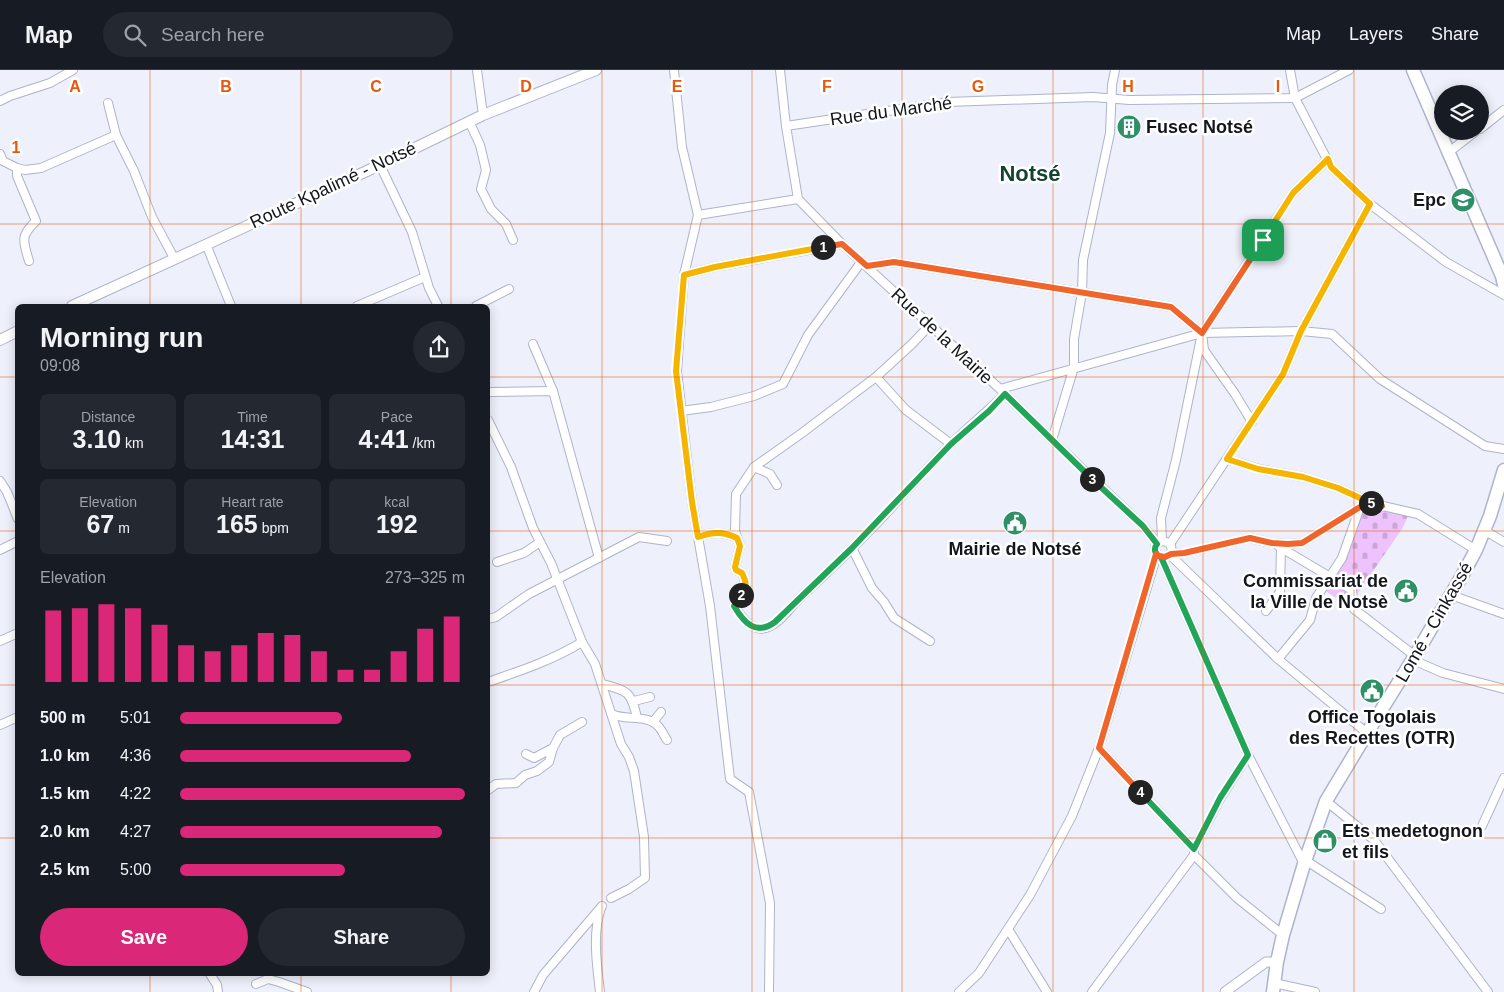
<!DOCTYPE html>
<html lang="en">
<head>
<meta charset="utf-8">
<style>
	:root { --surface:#171b24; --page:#242831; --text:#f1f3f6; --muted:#9ea1a6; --line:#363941; --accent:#db2777 }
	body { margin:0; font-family:Helvetica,sans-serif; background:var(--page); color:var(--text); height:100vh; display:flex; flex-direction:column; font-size:19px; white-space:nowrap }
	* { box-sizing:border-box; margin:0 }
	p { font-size:16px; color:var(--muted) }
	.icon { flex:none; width:28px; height:28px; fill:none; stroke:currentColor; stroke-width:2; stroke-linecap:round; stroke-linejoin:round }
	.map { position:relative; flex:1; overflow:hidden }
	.side { position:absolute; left:15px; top:234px; width:475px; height:672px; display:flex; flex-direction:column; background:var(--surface); border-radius:8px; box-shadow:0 2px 12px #0003 }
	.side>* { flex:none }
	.controls { position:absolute; left:1434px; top:15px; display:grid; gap:10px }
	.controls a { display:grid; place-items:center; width:55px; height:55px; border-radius:50%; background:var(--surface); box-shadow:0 2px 12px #0003; font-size:25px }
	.pin { position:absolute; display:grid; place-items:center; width:42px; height:42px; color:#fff; margin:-21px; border-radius:10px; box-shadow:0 2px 8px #0006 }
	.km { position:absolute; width:25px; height:25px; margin:-12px; border-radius:50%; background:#222; color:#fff; font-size:14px; line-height:25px; text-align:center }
	.round { display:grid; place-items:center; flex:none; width:52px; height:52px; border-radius:26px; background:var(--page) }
	.overview { display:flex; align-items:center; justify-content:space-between; height:85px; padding:0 25px }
	h1 { font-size:28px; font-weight:800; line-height:38px }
	.stats { display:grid; grid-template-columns:repeat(3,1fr); gap:8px; height:85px; padding:5px 25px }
	.stats div { display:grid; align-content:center; border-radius:8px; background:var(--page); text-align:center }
	.stats b { font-size:25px; font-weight:800 }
	.stats small { font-size:14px; font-weight:400 }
	.stats p { font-size:14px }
	.chart { height:140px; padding:10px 25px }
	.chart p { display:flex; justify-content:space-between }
	.chart svg { width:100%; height:90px; margin-top:5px; stroke:var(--accent); stroke-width:6 }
	.button { display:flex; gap:10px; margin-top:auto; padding:10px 25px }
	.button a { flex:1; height:58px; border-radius:30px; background:var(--accent); color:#fff; font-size:20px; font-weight:800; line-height:58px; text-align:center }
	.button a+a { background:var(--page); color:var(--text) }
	ul { padding:0 25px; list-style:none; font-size:16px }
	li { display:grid; grid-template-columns:80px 60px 1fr; align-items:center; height:38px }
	li i { height:12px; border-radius:6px; background:var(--accent) }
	header { display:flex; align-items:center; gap:30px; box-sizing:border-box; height:70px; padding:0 25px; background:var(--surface); border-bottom:1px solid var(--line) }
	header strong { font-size:24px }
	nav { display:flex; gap:28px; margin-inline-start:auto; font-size:18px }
	.search { width:350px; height:45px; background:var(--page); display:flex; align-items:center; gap:12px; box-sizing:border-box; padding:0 18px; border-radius:28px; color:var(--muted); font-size:19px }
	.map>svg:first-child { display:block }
</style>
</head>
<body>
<header>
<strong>Map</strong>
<div class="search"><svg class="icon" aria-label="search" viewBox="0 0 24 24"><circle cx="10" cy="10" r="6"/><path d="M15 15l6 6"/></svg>Search here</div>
<nav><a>Map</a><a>Layers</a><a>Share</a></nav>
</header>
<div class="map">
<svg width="1504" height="922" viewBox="0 0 1504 922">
	<defs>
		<pattern id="cemetery-stones" width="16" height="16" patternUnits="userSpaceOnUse" patternTransform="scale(1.25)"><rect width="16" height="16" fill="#edc2fd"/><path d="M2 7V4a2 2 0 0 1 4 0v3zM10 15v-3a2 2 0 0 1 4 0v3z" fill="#caa6d8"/></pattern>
	</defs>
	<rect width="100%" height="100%" fill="#eef1fb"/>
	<polygon fill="url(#cemetery-stones)" points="1360,438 1381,438 1408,446 1402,459 1349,536 1321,518 1342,488"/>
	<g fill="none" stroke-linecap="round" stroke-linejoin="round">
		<defs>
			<g id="minor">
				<polyline points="477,0 483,45"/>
				<polyline points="674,0 682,77 698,145 684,205 677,301 692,432 710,536 730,709 749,722 770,833 769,922"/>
				<polyline points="780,0 786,56 798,129 842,174 1000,319 1052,370 1143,456 1157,473"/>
				<polyline points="1290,0 1295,28 1331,97 1370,134 1446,192 1504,225"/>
				<polyline points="0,31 10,26 50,13 73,0"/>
				<polyline points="108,33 116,65 134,101 152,147 174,188"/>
				<polyline points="469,51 480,75 486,100 481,119 491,139 506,154 513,170"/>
				<polyline points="786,56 948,32 1093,27 1129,30 1295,28 1349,0"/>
				<polyline points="1480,59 1504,40"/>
				<polyline points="1449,82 1476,61"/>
				<path d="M0 84 3 91 17 98V106L36 151C20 166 23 171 29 191"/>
				<polyline points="380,95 412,162 429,218 438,236"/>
				<polyline points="17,98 25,100 41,98 116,65"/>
				<polyline points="698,145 798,129"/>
				<polyline points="206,174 231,236"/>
				<polyline points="867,196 894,192 1171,237 1202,263 1204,280 1235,324 1252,352"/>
				<polyline points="684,205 715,197 842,174"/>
				<polyline points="357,236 425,207"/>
				<polyline points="476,236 509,219"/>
				<path d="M930 255 912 274 876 307 802 363 754 397 736 424 735 461 740 476 735 497 736 500 742 503C751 524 741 519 734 536 741 546 751 562 766 558 780 554 790 537 800 528 826 504 852 479 876 454 901 428 924 401 949 376 967 358 987 342 1005 324"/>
				<polyline points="533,274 553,321"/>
				<polyline points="876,307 906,340 951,374"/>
				<polyline points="1000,319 1202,263 1301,261 1332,264 1380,309 1485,376 1504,379"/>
				<polyline points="488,322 553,321 599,488"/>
				<polyline points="681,341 711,337 754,326 783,314 808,265 862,191"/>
				<polyline points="488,350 511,397 533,458 551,493 582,572 595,594 621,674 629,687 634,701 644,767 645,808 629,819 611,828"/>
				<polyline points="1052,370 1074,297 1074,269 1082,222 1083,190 1110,63 1112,15 1115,0"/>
				<polyline points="1227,389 1259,399 1303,407 1338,418 1374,434 1418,444 1476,480"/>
				<polyline points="754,397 770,404 777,415"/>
				<polyline points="0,411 7,422 18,449"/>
				<polyline points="1484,460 1504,472"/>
				<path d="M698 467C712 462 723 461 737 468"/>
				<polyline points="1162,471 1161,448 1176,390 1202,263 1293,123 1328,89"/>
				<polyline points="1170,474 1283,304 1301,261 1370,134"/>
				<polyline points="1278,476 1352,520 1354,539 1415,586"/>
				<polyline points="852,478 872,518 884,532 894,548 930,571"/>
				<polyline points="0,480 18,471"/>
				<polyline points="1171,484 1185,483 1250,468 1272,473 1288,474 1302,473 1360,437 1377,436"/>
				<polyline points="1170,485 1278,589 1367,663"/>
				<path d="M1161 487C1170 488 1174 482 1170 474 1158 465 1148 480 1161 487L1248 685 1304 794"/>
				<polyline points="497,492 524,483 540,472"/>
				<polyline points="1451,525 1504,544"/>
				<polyline points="1266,541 1280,522 1281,477"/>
				<polyline points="488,549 496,547 529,524 639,467 667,471"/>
				<polyline points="0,571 18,563"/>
				<polyline points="1278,589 1310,550 1316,528 1342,488 1360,437"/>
				<polyline points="1413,590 1443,603 1504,619"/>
				<path d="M488 612C520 601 553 590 582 572"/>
				<path d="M602 614C628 621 631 621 637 648"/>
				<polyline points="634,631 650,627"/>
				<path d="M612 644C625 651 647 644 658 656 662 660 664 666 667 670"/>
				<polyline points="653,652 661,642"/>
				<polyline points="0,655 18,647"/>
				<polyline points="1099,678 1194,779 1194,785 1237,828 1283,865"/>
				<polyline points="526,684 534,688 553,678 560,665 582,652"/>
				<polyline points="488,720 496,714 516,713 525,705 537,701 549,692 553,678"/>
				<polyline points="1326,731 1374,770 1488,922"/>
				<polyline points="1482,756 1504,708"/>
				<polyline points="1194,779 1220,729 1248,685"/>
				<polyline points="1305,790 1381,839"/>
				<polyline points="1008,859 1047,922"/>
				<polyline points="210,904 217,915 218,922"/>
				<polyline points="1274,913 1315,922"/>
				<polyline points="256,914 268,909 279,912 307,922"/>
				<polyline points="534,922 543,905 602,836"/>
				<path d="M600 922C597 896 592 863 601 838"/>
				<polyline points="959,922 979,903 1030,825 1072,746 1099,678 1157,484"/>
				<polyline points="1092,922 1194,785"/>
			</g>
			<polyline id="tertiary" points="1225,922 1266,892 1277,892"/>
			<g id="secondary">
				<polyline points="72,236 380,95 483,45 596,0"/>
				<polyline points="0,270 18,261"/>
			</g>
			<g id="trunk">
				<polyline points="1413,0 1502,206 1504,215"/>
				<polyline points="1273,922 1277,892 1283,865 1304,794 1326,731 1367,663 1415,586 1463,504 1476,480 1490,446 1504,400"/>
			</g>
		</defs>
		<use href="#minor" stroke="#adb4cb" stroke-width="10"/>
		<use href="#tertiary" stroke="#adb4cb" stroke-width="11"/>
		<use href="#secondary" stroke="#adb4cb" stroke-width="12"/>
		<use href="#trunk" stroke="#adb4cb" stroke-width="15"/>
		<use href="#minor" stroke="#fff" stroke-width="8"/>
		<use href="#tertiary" stroke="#fff" stroke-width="9"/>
		<use href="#secondary" stroke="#fff" stroke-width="10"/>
		<use href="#trunk" stroke="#fff" stroke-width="12"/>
	</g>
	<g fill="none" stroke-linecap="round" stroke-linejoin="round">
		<defs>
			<polyline id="split-1" points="823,177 842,174 867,196 894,192 1171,237 1202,263 1263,170"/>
			<path id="split-2" d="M741 525C748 518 746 511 742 503L736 500 735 497 740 476 737 468C723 461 712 462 698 467L692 432 676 301 684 205 715 197 823 177"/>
			<path id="split-3" d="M741 525 737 530 734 536C744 553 756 566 775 552L852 478 951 374 989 341 1005 324 1092 409"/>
			<path id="split-4" d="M1092 409 1143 456 1157 474C1153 479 1155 485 1161 487L1248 685 1220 728 1194 779 1140 722"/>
			<polyline id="split-5" points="1140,722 1099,678 1156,484 1159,486 1165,487 1171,484 1184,483 1250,468 1272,473 1288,474 1302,473 1360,437 1382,436 1371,433"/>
			<polyline id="split-6" points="1263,170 1293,123 1328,89 1331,97 1370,134 1301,261 1283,304 1227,389 1258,399 1303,407 1338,418 1371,433"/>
		</defs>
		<use href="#split-1" stroke="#fff" stroke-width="10"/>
		<use href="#split-2" stroke="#fff" stroke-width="10"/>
		<use href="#split-3" stroke="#fff" stroke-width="10"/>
		<use href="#split-4" stroke="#fff" stroke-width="10"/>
		<use href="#split-5" stroke="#fff" stroke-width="10"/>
		<use href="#split-6" stroke="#fff" stroke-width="10"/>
		<use href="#split-1" stroke="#f0652b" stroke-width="6"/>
		<use href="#split-2" stroke="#f5b400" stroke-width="6"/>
		<use href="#split-3" stroke="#22a559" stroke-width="6"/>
		<use href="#split-4" stroke="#22a559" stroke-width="6"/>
		<use href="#split-5" stroke="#f0652b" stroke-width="6"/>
		<use href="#split-6" stroke="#f5b400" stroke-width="6"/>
	</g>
	<path fill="none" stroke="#e8590c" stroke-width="1" stroke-opacity="0.55" d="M150 0V236M301 0V236M451 0V236M602 0V922M752 0V922M902 0V922M1053 0V922M1203 0V922M1354 0V922M0 154H1504M0 307H18M488 307H1504M0 461H18M488 461H1504M0 615H18M488 615H1504M0 768H18M488 768H1504M150 904V922M301 904V922M451 904V922"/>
	<defs>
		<symbol id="building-disc" viewBox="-11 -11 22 22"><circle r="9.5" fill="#2f8f67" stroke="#fff"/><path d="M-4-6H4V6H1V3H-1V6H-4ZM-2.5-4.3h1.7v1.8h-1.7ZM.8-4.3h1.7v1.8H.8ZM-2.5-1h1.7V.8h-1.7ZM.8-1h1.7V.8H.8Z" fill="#fff"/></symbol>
		<symbol id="school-disc" viewBox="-11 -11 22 22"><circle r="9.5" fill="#2f8f67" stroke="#fff"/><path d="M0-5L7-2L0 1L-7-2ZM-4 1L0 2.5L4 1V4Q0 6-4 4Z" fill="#fff"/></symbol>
		<symbol id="civic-disc" viewBox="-11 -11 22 22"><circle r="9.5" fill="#2f8f67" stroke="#fff"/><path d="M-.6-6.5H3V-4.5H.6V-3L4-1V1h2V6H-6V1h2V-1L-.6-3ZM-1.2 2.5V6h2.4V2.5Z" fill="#fff"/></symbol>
		<symbol id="shop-disc" viewBox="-11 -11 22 22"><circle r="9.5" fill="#2f8f67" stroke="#fff"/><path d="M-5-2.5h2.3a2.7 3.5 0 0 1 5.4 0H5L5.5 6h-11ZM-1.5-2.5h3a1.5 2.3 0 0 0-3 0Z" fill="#fff"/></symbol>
	</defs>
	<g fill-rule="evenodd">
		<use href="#building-disc" x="1115" y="43" width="28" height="28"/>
		<use href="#school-disc" x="1449" y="116" width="28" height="28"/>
		<use href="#civic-disc" x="1001" y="439" width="28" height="28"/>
		<use href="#civic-disc" x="1392" y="507" width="28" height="28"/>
		<use href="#civic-disc" x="1358" y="607" width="28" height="28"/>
		<use href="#shop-disc" x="1311" y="757" width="28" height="28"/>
	</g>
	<g text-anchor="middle" stroke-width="5" stroke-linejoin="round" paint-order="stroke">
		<g font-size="18" fill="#13161e" stroke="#fff">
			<text transform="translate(891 41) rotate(-8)" y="6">Rue du Marché</text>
			<text transform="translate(333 115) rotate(-25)" y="6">Route Kpalimé - Notsé</text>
			<text transform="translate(942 266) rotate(43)" y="6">Rue de la Mairie</text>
			<text transform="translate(1434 552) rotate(-60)" y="6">Lomé - Cinkassé</text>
		</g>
		<g font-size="18" font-weight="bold" fill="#13161e" stroke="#fff" text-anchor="start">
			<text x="1146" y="63">Fusec Notsé</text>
			<text x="1446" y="136" text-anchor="end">Epc</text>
			<text x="1015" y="485" text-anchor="middle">Mairie de Notsé</text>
			<text x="1388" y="517" text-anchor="end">Commissariat de<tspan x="1388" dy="21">la Ville de Notsè</tspan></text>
			<text x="1372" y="653" text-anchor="middle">Office Togolais<tspan x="1372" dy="21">des Recettes (OTR)</tspan></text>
			<text x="1342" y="767">Ets medetognon<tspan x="1342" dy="21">et fils</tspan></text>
		</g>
		<g font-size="22" font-weight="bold" fill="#164330" stroke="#fff">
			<text x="1030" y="111">Notsé</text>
		</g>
	</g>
	<g font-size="16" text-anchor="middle" font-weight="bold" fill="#e8590c" stroke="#fff" stroke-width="5" stroke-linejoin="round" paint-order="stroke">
		<text x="75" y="22">A</text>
		<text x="226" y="22">B</text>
		<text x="376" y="22">C</text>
		<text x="526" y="22">D</text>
		<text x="677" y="22">E</text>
		<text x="827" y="22">F</text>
		<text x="978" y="22">G</text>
		<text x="1128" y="22">H</text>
		<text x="1278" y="22">I</text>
		<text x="16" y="83">1</text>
	</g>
</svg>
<div class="controls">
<a><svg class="icon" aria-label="layers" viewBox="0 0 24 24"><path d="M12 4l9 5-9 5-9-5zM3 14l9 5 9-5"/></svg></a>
</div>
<div class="pin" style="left:1263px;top:170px;background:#1e9e55"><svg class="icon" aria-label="arrive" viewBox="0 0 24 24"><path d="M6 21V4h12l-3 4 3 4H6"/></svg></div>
<b class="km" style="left:823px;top:177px">1</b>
<b class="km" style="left:741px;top:525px">2</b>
<b class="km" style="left:1092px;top:409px">3</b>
<b class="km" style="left:1140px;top:722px">4</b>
<b class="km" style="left:1371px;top:433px">5</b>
<section class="side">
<div class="overview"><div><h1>Morning run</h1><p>09:08</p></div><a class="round"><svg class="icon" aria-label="share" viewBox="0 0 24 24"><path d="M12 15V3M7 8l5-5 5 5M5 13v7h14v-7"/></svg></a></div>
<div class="stats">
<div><p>Distance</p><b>3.10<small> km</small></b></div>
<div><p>Time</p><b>14:31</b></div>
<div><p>Pace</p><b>4:41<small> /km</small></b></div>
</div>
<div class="stats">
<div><p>Elevation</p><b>67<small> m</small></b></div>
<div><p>Heart rate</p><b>165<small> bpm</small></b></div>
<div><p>kcal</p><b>192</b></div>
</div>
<div class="chart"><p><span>Elevation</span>273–325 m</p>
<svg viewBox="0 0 160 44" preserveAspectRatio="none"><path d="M5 44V9M15 44V8M25 44V6M35 44V8M45 44V16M55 44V26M65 44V29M75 44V26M85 44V20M95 44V21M105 44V29M115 44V38M125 44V38M135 44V29M145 44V18M155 44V12"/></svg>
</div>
<ul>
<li><b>500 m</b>5:01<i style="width:57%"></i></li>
<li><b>1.0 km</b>4:36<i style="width:81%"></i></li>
<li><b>1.5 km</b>4:22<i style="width:100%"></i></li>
<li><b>2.0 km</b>4:27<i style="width:92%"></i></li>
<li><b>2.5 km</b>5:00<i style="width:58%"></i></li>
</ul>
<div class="button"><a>Save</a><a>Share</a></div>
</section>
</div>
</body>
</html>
